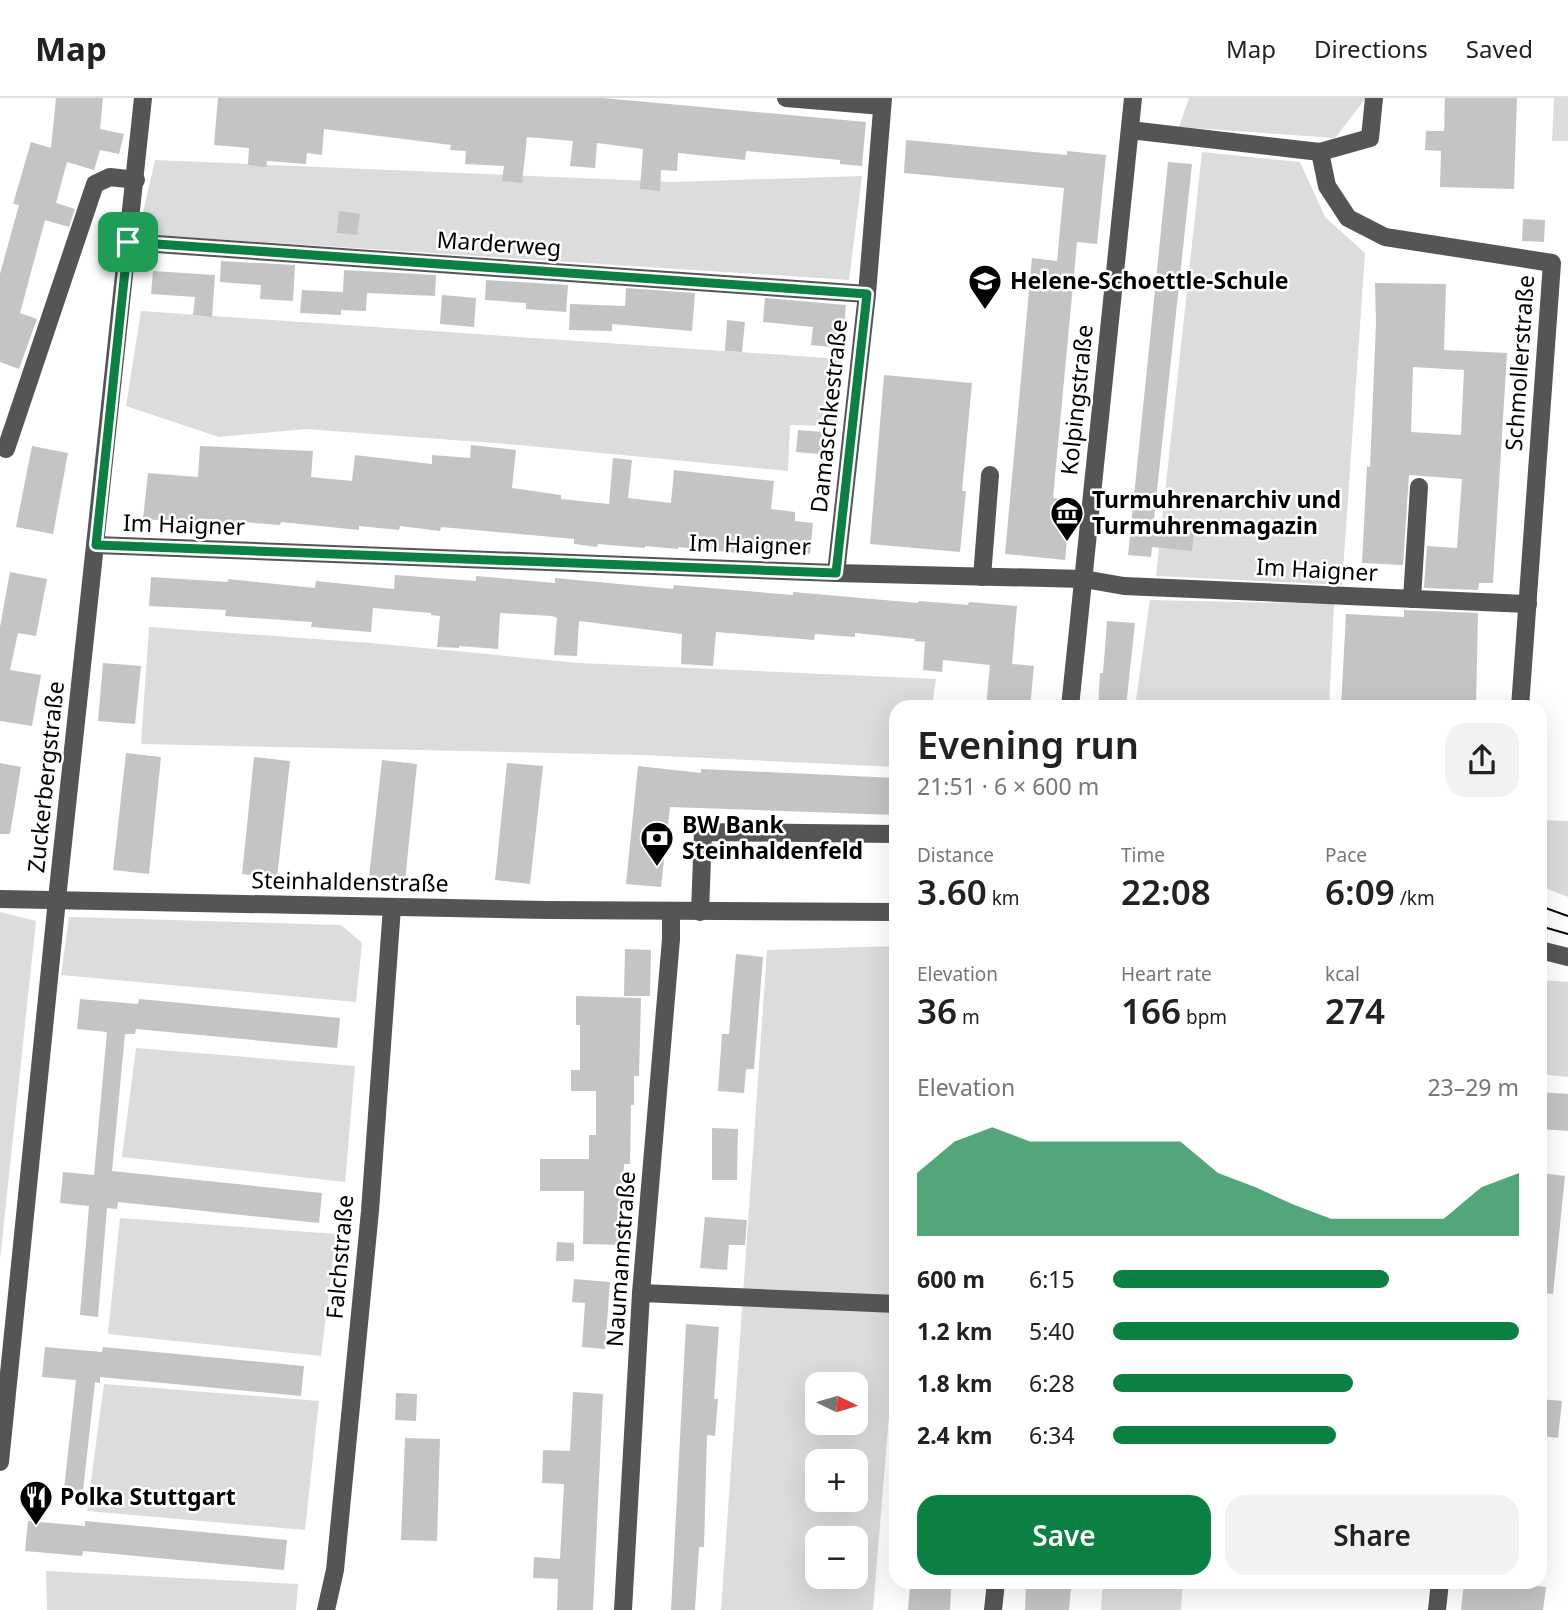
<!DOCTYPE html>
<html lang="en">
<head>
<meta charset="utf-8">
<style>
	:root { --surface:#fff; --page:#f2f2f2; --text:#222; --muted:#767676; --line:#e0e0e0; --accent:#0b8043 }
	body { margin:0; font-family:"Noto Sans",sans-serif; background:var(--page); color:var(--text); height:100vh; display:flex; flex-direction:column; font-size:26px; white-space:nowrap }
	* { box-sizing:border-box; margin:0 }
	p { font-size:23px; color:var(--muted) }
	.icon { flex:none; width:38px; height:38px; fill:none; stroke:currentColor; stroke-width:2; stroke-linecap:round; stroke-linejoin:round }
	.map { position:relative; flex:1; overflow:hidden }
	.sheet { position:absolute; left:889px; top:602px; width:658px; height:889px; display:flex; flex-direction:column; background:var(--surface); border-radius:21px; box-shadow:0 7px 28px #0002 }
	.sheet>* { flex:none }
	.needle { width:46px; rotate:95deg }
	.buttons { position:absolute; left:805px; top:1274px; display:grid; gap:14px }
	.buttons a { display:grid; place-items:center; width:63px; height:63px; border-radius:14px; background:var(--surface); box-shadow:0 7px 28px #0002; font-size:35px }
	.pin { position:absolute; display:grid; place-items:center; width:60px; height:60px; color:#fff; margin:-30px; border-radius:14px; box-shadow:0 4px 10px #0006 }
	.round { display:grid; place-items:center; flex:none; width:74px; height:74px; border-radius:21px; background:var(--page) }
	.head { display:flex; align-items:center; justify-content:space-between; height:119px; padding:0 28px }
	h1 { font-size:38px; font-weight:600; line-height:52px }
	.figures { display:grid; grid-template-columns:repeat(3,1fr); gap:10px; height:119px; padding:7px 28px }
	.figures div { display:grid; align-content:center }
	.figures b { font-size:35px; font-weight:600 }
	.figures small { font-size:19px; font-weight:400 }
	.figures p { font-size:19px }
	.chart { height:196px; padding:14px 28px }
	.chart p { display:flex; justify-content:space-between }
	.chart svg { width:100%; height:126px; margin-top:7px; fill:var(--accent); opacity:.7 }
	.cta { display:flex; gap:14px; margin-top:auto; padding:14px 28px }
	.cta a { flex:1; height:80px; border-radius:21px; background:var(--accent); color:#fff; font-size:28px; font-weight:600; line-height:80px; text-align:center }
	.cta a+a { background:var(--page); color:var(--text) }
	ul { padding:0 28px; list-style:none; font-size:23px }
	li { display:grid; grid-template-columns:112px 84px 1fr; align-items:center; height:52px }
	li i { height:18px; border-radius:9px; background:var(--accent) }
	header { display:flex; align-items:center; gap:42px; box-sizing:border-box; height:98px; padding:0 35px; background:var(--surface); border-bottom:2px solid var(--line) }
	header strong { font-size:33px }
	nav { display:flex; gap:38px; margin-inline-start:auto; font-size:24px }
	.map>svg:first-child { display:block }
</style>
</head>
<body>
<header>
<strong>Map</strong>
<nav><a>Map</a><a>Directions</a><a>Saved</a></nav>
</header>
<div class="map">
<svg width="1568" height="1512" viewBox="0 0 1568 1512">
	<rect width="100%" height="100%" fill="#fff"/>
	<g fill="#dcdcdc" fill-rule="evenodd">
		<polygon points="1189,0 1366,0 1335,40 1179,29"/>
		<polygon points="1554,0 1568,0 1568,43 1552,43"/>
		<polygon points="1202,54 1300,64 1325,119 1365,155 1342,487 1156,478"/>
		<polygon points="155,62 673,84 862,78 849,182 138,136"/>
		<polygon points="141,213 841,261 837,328 790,327 788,373 519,347 306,331 219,339 126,308"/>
		<polygon points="1150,502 1334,506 1329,609 1135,609"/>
		<polygon points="149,529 371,545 579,565 936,581 932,609 896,609 896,669 642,657 141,646"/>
		<polygon points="1540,722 1568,723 1568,799 1540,788"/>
		<polygon points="0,814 36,823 0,1162"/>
		<polygon points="69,819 341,827 362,845 356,904 61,877"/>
		<path d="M896 848V1232L873 1512H721L767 852ZM817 1286H856V1325H817ZM817 1363H856V1402H817ZM817 1440H856V1479H817Z"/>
		<polygon points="1540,882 1568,884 1568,979 1540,976"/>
		<polygon points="136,950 355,968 345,1084 122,1059"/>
		<polygon points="120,1120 336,1136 321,1258 108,1236"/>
		<polygon points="104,1286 319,1303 305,1432 87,1413"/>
		<polygon points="46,1473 298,1486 296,1512 47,1512"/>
		<polygon points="1103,1484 1183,1484 1181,1512 1101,1512"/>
	</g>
	<g fill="#c4c4c4" fill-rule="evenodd">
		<polygon points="56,0 103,0 100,31 124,36 119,56 100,52 94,72 67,64 56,105 75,111 69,129 45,122 20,215 37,221 19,271 0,264 0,176 19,107 13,106 31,44 51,50"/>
		<polygon points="218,0 603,0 866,24 862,68 840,66 840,62 746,53 745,62 678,55 677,73 661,72 660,93 640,91 643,51 597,45 595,70 570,68 573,43 527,39 522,85 502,83 504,68 465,66 466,53 450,52 451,47 324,31 322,57 307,55 306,66 267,63 266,69 248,67 249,50 214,47"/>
		<polygon points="1445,0 1517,0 1514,91 1440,89 1441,53 1425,52 1426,33 1444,33"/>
		<polygon points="906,42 1067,57 1067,53 1106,57 1097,146 1077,144 1053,400 1071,402 1065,462 1005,456 1032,160 1057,163 1064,90 904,75"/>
		<polygon points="1168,64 1192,66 1153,430 1194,434 1192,453 1152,449 1151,459 1128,457"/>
		<polygon points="339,113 360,116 357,137 337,135"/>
		<polygon points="1523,121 1545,122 1544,144 1522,143"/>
		<polygon points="221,163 295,167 293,203 260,201 261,187 220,184"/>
		<polygon points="344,172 436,177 435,198 367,195 366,213 341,212 341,217 300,215 302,192 343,194"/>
		<polygon points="153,173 215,177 212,219 193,217 195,199 151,196"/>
		<polygon points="486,182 568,187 566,214 526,211 526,205 485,202"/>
		<path d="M1375 185 1446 186 1444 252 1507 255 1493 485H1479L1478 492 1424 490 1427 448 1457 450 1462 381 1409 377 1403 467 1362 465 1367 368 1370 369 1376 225ZM1413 269 1464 272 1461 337 1411 334Z"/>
		<polygon points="626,190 695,195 692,233 612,226 612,233 569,232 570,206 625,208"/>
		<polygon points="442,197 476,200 474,229 440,226"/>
		<polygon points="765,200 846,207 842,250 811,247 813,229 763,224"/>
		<polygon points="727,222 745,224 742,254 725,253"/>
		<polygon points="884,277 972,285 962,393 966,393 960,454 870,446"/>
		<polygon points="798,332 823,334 821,356 796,354"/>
		<polygon points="471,347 516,352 512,390 561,397 561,401 609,406 613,360 632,362 628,400 671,405 674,372 774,383 771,411 795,414 795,423 813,425 810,456 759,451 758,457 678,449 678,451 645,448 645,450 598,446 597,449 574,446 574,441 441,429 440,433 400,428 399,432 359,428 359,432 281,424 280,427 243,424 243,426 204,422 204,425 143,421 148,375 198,379 200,348 313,353 311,379 352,383 355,357 432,366 432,357 470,360"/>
		<polygon points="32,348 68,355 53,436 16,429"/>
		<polygon points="10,474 47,481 36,538 18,535 10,572 41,577 32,628 0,623 0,529"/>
		<polygon points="395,477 476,483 476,478 555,485 555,480 673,491 674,487 793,497 793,494 918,505 919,503 968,507 969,504 1017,508 1012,566 1034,568 1030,609 986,609 990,567 943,562 942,574 923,572 925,544 915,543 915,541 855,535 855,539 815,536 814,542 716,534 713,568 681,566 682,536 579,523 577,558 554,557 557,520 552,518 500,515 498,551 459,548 459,550 437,549 440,518 431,517 431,515 373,510 371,534 311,529 312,524 225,518 226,512 149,508 151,479 228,484 228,481 315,490 316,483 394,491"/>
		<polygon points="1404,512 1478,515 1476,609 1341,609 1346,516 1404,519"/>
		<polygon points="1107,523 1135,525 1126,609 1098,609 1100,575 1103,575"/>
		<polygon points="103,565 141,568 135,626 98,623"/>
		<polygon points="126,655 161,659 149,776 113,772"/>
		<polygon points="254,659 290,663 277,780 242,776"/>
		<polygon points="382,662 417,666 405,783 369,779"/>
		<polygon points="0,665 21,669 10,736 0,736"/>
		<polygon points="507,665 543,668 530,786 495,782"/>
		<polygon points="638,668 701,675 701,671 896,680 896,717 670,709 661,789 626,786"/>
		<polygon points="625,851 651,852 650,898 624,898"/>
		<polygon points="736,856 763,859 754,971 746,971 744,995 718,993 722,936 729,936"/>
		<polygon points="576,898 641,900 639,978 634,978 634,1007 631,1007 630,1066 624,1066 622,1147 583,1146 584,1093 540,1093 540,1061 589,1061 589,1037 596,1037 596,993 571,993 571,972 580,972 580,927 576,927"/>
		<polygon points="80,901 138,906 139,901 340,920 337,950 136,931 135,936 125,936 112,1073 322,1095 319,1125 118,1104 117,1111 107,1110 98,1219 80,1217 89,1108 60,1105 63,1074 94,1077 107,934 77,931"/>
		<polygon points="1540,994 1568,996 1568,1033 1540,1031"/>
		<polygon points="712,1030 738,1031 737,1082 712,1082"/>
		<polygon points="1540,1075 1565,1078 1553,1196 1540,1195"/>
		<polygon points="705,1119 747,1122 745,1147 729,1147 727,1172 700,1170"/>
		<polygon points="557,1144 574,1145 574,1163 556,1163"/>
		<polygon points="574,1181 610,1184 605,1251 582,1249 585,1205 572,1204"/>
		<polygon points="686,1226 719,1229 714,1301 718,1301 715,1338 707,1337 704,1449 699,1449 695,1512 671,1512"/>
		<polygon points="45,1249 102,1254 103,1249 304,1268 301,1298 100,1279 100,1285 95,1284 83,1393 64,1391 76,1282 42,1279"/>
		<polygon points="573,1294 603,1296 593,1512 557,1512 558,1481 533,1480 534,1459 560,1461 564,1386 542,1385 543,1352 570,1353"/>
		<polygon points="396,1295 417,1296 416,1323 395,1322"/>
		<polygon points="1540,1301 1562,1303 1558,1340 1540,1338"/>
		<polygon points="405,1340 440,1341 437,1443 401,1442"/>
		<polygon points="28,1423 85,1428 85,1423 287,1442 284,1472 83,1453 82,1458 25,1453"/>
		<polygon points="1464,1484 1500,1484 1546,1489 1543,1512 1461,1512"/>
		<polygon points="1026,1486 1071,1489 1069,1512 1025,1512"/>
		<polygon points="910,1488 951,1491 950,1512 908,1512"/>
	</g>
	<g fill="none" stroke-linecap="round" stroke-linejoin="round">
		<g stroke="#555" stroke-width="18">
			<polyline points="786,0 882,8"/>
			<polyline points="1130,32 1320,54 1327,88 1348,120 1385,139 1552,165 1520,609"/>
			<polyline points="1320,54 1370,40 1374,0"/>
			<polyline points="128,144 867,196"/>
			<polyline points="6,351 95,86 110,79 136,82"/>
			<polyline points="96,447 836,475 1084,481 1124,488 1528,506"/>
			<polyline points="836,475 867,196 883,0"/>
			<polyline points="982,479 990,377"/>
			<polyline points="1412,501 1419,389"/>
			<polyline points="1070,609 1133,0"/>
			<polyline points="0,801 547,812 896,814"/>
			<polyline points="700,814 703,734 896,736"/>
			<polyline points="1540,852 1568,859"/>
			<polyline points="641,1195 896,1206"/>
			<polyline points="0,1364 59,782 143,0"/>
			<polyline points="326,1512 335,1472 370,1113 392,809"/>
			<polyline points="623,1512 641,1195 671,841 671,813"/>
			<polyline points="993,1512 996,1484"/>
			<polyline points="1437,1512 1440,1484"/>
		</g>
		<g stroke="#000" stroke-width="2">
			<polyline points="1540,808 1568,818"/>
			<polyline points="1540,828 1568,836"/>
		</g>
	</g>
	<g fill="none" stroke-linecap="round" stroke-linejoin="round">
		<defs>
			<polygon id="route" points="128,144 867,196 836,475 96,447"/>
		</defs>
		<use href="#route" stroke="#fff" stroke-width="14"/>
		<use href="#route" stroke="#0b8043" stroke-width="9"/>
	</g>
	<defs>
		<symbol id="school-pin" viewBox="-11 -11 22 30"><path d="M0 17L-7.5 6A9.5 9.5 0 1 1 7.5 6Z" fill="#000" stroke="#fff"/><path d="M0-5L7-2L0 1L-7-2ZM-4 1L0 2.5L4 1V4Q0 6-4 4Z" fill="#fff"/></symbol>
		<symbol id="museum-pin" viewBox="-11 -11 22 30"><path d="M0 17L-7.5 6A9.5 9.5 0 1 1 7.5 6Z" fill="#000" stroke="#fff"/><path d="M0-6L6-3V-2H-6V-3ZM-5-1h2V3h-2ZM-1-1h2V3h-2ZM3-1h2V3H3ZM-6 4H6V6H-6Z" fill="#fff"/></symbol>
		<symbol id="bank-pin" viewBox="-11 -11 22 30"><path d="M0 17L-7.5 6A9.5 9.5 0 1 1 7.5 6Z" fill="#000" stroke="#fff"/><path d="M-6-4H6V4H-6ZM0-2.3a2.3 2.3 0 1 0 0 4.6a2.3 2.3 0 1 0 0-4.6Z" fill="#fff"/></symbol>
		<symbol id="restaurant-pin" viewBox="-11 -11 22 30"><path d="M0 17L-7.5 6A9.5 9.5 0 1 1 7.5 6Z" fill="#000" stroke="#fff"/><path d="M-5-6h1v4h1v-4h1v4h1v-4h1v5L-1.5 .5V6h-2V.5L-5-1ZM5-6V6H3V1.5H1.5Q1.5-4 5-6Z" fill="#fff"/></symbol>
	</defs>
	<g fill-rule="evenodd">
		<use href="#school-pin" x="966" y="164" width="38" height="52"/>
		<use href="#museum-pin" x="1048" y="396" width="38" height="52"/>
		<use href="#bank-pin" x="638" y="721" width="38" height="52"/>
		<use href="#restaurant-pin" x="17" y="1380" width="38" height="52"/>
	</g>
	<g text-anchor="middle" stroke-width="5" stroke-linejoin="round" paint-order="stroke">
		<g font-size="23" fill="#000" stroke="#fff">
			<text transform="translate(499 146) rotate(4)" y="8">Marderweg</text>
			<text transform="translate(1520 265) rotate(-86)" y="8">Schmollerstraße</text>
			<text transform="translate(1077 302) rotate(-84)" y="8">Kolpingstraße</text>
			<text transform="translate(829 318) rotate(-84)" y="8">Damaschkestraße</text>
			<text transform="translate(184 427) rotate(2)" y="8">Im Haigner</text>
			<text transform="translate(750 447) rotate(2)" y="8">Im Haigner</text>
			<text transform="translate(1317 472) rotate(3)" y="8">Im Haigner</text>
			<text transform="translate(46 679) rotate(-84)" y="8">Zuckerbergstraße</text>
			<text transform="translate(350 784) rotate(1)" y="8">Steinhaldenstraße</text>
			<text transform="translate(340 1159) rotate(-85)" y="8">Falchstraße</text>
			<text transform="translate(621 1161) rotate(-86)" y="8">Naumannstraße</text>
		</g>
		<g font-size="23" font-weight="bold" fill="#000" stroke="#fff" text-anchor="start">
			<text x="1010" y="191">Helene-Schoettle-Schule</text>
			<text x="1092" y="410">Turmuhrenarchiv und<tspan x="1092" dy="26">Turmuhrenmagazin</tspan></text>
			<text x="682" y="735">BW Bank<tspan x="682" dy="26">Steinhaldenfeld</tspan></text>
			<text x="60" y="1407">Polka Stuttgart</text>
		</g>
	</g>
</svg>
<div class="buttons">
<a><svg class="needle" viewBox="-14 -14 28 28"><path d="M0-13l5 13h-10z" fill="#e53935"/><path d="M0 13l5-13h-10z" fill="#767676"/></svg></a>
<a>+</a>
<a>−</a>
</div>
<div class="pin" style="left:128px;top:144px;background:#1e9e55"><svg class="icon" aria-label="arrive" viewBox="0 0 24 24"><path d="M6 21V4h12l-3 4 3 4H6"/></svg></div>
<section class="sheet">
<div class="head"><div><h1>Evening run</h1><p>21:51 · 6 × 600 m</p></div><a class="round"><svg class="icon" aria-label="share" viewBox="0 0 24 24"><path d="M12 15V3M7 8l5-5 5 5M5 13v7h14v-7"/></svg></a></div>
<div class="figures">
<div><p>Distance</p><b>3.60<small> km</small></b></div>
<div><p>Time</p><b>22:08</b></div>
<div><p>Pace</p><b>6:09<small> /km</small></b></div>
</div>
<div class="figures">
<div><p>Elevation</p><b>36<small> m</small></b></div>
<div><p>Heart rate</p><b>166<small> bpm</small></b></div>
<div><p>kcal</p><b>274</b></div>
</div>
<div class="chart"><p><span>Elevation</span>23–29 m</p>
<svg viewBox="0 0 160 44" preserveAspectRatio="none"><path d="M0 44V22L10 11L20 6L30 11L40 11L50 11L60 11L70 11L80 22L90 27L100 33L110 38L120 38L130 38L140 38L150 27L160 22V44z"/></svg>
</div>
<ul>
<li><b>600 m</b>6:15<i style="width:68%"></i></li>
<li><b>1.2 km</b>5:40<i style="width:100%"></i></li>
<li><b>1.8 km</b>6:28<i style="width:59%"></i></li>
<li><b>2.4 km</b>6:34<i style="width:55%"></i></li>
</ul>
<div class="cta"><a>Save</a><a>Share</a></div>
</section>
</div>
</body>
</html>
